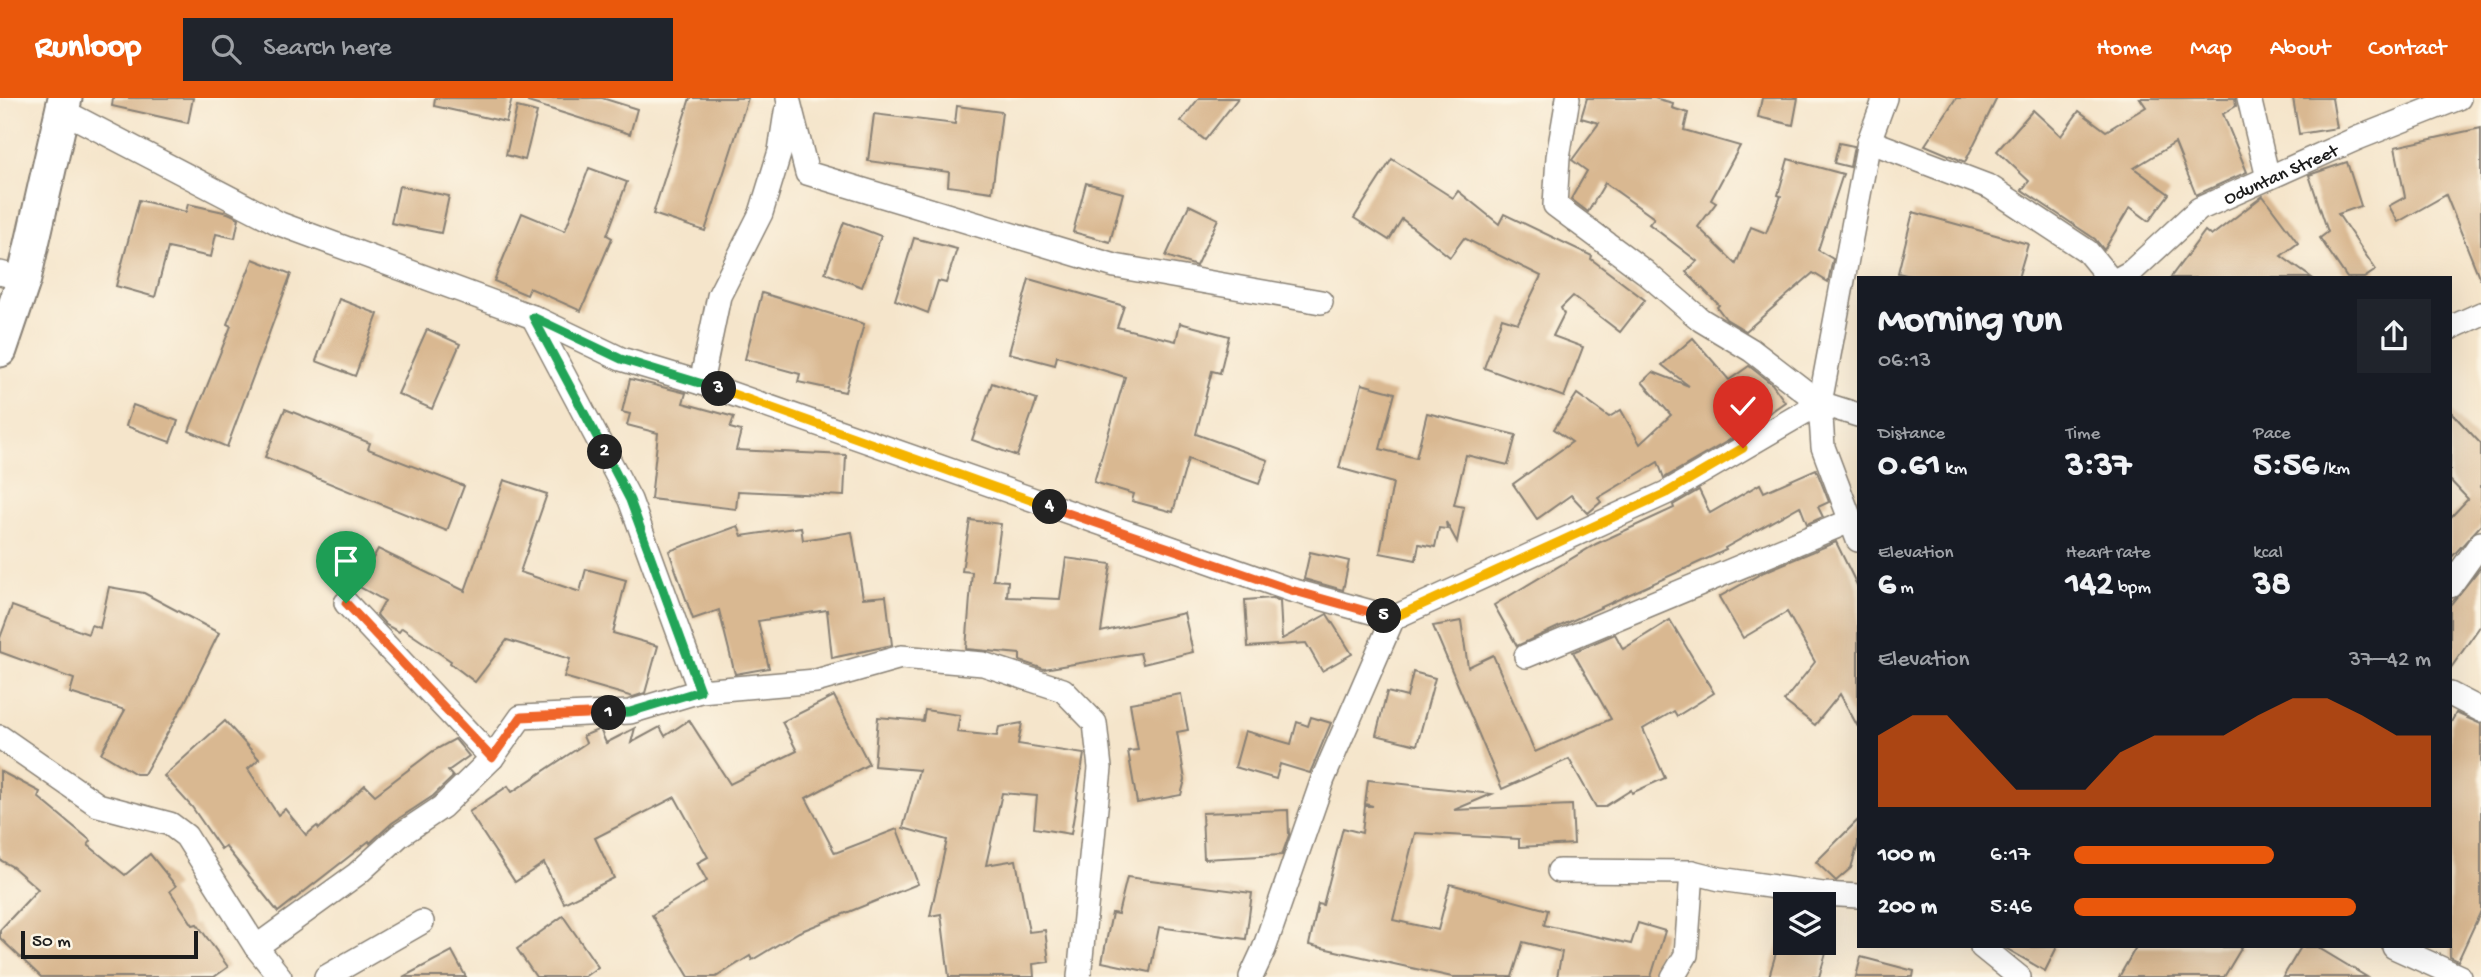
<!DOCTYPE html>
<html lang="en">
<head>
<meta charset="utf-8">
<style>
	:root { --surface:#171b24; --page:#20242c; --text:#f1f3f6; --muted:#9ea1a6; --accent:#ea580c }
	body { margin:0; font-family:"Gochi Hand",sans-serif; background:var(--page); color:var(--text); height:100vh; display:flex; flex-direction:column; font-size:26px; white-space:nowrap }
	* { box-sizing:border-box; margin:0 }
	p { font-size:23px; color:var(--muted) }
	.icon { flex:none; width:38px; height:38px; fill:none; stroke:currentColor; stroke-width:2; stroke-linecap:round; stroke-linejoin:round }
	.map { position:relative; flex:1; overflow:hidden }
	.panel { position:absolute; left:1857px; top:178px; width:595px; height:672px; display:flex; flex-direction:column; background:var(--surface); border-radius:0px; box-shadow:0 7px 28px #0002 }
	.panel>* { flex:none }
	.buttons { position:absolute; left:1773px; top:794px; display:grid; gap:14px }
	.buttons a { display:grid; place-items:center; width:63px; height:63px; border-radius:0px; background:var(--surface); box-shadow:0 7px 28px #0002; font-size:35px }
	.scale { position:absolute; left:21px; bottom:18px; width:177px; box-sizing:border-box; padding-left:7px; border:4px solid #1c1c1c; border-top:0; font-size:19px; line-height:24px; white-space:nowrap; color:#1c1c1c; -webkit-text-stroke:5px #fcf5e5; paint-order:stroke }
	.pin { position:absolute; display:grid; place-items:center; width:60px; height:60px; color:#fff; margin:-72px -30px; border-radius:50% 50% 50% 0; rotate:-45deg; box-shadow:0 0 7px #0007 }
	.pin .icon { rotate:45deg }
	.km { position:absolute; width:35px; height:35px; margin:-18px; border-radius:50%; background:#222; color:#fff; font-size:19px; line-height:35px; text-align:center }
	.round { display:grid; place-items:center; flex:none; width:74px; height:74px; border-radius:0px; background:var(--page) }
	.head { display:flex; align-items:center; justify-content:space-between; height:119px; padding:0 21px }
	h1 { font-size:38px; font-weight:700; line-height:52px }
	.figures { display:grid; grid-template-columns:repeat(3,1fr); gap:10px; height:119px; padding:7px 21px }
	.figures div { display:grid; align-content:center }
	.figures b { font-size:35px; font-weight:700 }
	.figures small { font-size:19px; font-weight:400 }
	.figures p { font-size:19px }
	.chart { height:196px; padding:14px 21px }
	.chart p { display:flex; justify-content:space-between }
	.chart svg { width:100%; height:126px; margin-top:7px; fill:var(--accent); opacity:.7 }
	ul { padding:0 21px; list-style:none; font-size:23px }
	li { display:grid; grid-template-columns:112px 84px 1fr; align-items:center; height:52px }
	li i { height:18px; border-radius:9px; background:var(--accent) }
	header { display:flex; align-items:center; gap:42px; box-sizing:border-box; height:98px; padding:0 35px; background:var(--accent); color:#fff }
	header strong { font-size:33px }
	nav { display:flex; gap:38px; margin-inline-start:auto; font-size:24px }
	.search { width:490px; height:63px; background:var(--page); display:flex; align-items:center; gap:18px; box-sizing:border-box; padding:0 24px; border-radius:0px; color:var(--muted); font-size:26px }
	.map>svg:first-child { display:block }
</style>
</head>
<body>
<header>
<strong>Runloop</strong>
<div class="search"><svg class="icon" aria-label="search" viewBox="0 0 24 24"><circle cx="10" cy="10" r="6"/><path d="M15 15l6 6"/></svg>Search here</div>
<nav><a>Home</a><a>Map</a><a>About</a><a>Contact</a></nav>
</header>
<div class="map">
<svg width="2481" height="879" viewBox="0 0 2481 879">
	<rect width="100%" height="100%" fill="#fcf5e5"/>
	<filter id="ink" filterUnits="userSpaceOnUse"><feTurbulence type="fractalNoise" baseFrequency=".0143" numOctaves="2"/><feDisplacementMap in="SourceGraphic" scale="14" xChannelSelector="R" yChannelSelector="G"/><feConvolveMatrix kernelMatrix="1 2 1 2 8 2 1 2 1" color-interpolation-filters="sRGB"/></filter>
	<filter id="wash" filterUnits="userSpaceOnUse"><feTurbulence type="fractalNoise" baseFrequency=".00686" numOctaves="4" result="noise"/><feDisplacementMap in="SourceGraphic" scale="28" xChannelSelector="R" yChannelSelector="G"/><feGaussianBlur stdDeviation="1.57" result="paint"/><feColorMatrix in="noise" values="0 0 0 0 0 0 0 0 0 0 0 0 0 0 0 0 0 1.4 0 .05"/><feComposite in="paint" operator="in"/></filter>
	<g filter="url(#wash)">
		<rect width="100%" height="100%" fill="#f5e5cb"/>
		<g id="blocks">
			<g fill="#d9b891">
				<polygon points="113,0 193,0 188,25 112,8"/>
				<polygon points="435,0 512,0 506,24 434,8"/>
				<polygon points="529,0 602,0 637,11 630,36 528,4"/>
				<polygon points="690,0 748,0 705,133 653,116"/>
				<polygon points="1199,0 1238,0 1205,42 1181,23"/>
				<polygon points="1587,0 1654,0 1673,5 1672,10 1688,15 1684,32 1740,48 1711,102 1716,105 1698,129 1736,166 1751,129 1766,135 1781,98 1778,97 1788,61 1843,76 1818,152 1833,161 1828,184 1813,175 1746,233 1726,221 1717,209 1719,207 1686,174 1697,163 1649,126 1654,120 1605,85 1588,114 1571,101 1587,73 1572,62 1599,25 1581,20"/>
				<polygon points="1762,0 1798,0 1793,27 1758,19"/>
				<polygon points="1956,0 1997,0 1965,64 1925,47"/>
				<polygon points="2140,0 2235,0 2236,8 2223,16 2247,74 2196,97 2175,45 2134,70 2169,96 2149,123 2130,109 2104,152 2095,141 2022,92 2029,83 1997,53 2033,12 2061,38 2079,13 2106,33 2146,9"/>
				<polygon points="2293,0 2332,0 2337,30 2299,36"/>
				<polygon points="957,8 1002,14 992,94 948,88 949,74 868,63 874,16 955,26"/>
				<polygon points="517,9 537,14 525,62 506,57"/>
				<polygon points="2481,30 2481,181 2480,181 2446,97 2398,124 2389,108 2405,99 2395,49"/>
				<polygon points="1839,45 1854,48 1850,69 1834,65"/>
				<polygon points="1392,61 1453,100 1458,93 1499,126 1504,116 1592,158 1591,161 1645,202 1620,234 1573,198 1561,210 1564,216 1553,238 1583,249 1564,299 1484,270 1502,220 1518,225 1541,178 1464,140 1450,159 1402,121 1389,142 1354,120"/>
				<polygon points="2347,64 2361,108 2338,116 2376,172 2364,180 2347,180 2320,140 2328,134 2309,77"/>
				<polygon points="589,70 627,84 607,137 612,140 581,213 530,190 527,197 494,183 522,115 565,133"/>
				<polygon points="1086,85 1123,95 1110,144 1073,134"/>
				<polygon points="399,88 449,98 441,135 391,125"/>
				<polygon points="2263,98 2298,145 2281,158 2312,180 2170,180 2205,133 2211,138"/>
				<polygon points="139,102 186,114 188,106 228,115 239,120 235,140 216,136 211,159 168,150 155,199 116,188"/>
				<polygon points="1189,107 1218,121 1196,168 1166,158"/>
				<polygon points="1913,114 2028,146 2018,180 1919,180 1898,175"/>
				<polygon points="844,124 881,138 862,189 825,175"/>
				<polygon points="914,140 957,151 946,185 938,183 928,215 895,202"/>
				<polygon points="253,161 291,176 227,349 189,333 231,228 227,226"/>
				<polygon points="1029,181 1124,208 1117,229 1176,243 1180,225 1229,238 1220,275 1212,273 1196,336 1268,362 1259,386 1188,361 1173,414 1132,403 1134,396 1094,384 1125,279 1057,258 1055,267 1009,255"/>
				<polygon points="762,195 864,226 845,294 798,284 800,276 745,261"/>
				<polygon points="339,201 378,216 355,278 316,263"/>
				<polygon points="427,231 460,246 432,311 398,296"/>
				<polygon points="1693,240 1729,282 1749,268 1772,286 1785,304 1733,340 1664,380 1658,364 1598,400 1601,404 1588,415 1571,397 1537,421 1513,386 1572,344 1554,331 1577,296 1609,319 1621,312 1640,346 1671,317 1642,284 1653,274 1689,288 1662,267"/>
				<polygon points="630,281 686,295 683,305 734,319 730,330 741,333 736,352 846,357 844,398 738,393 736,411 651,401 658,335 627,327 630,316 622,314"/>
				<polygon points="992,285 1037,301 1017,358 972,342"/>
				<polygon points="1362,286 1395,295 1380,351 1416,360 1427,315 1516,337 1508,367 1466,357 1454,407 1464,409 1457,444 1446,424 1447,431 1439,430 1435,449 1419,446 1416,462 1380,455 1393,385 1339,370"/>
				<polygon points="133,307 178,323 170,344 126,328"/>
				<polygon points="285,311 370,345 368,351 464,388 447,433 265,359"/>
				<polygon points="2450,313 2481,346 2481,427 2450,461 2450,420 2468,401 2450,382"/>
				<polygon points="1816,371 1829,404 1818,409 1823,419 1807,426 1800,408 1725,450 1726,452 1517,548 1494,507 1596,446 1674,410 1673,407 1699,392 1710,415 1760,386 1764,394"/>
				<polygon points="504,382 547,396 520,474 580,494 586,471 626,482 613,535 658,548 645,595 633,599 564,579 570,561 507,542 475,584 450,565 451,563 402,530 399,534 386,527 377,517 385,503 358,488 378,451 465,493"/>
				<polygon points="970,422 1001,426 993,482 1008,483 1007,499 1060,501 1066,460 1111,466 1101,534 1184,515 1193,554 1143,566 1140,555 1044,571 1020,563 1020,556 966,551 972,474 962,473"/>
				<polygon points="738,428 742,438 801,429 803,442 852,434 863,500 886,498 892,547 832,560 827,512 758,523 769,570 735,576 719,512 693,521 669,453"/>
				<polygon points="1836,444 1858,489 1858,629 1840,596 1815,627 1784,603 1815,564 1787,514 1743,540 1719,499 1764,474"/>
				<polygon points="1310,454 1349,463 1343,492 1304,481"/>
				<polygon points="2481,469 2481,527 2450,571 2450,507"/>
				<polygon points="109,489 144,495 219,535 185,604 144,676 136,676 101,655 125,612 70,595 74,581 0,554 0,540 12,508 88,536 91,527 100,530"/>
				<polygon points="1273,500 1280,503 1282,541 1327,516 1352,556 1322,573 1306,545 1248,549 1245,502"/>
				<polygon points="1670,522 1714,595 1677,618 1674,613 1643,631 1665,680 1632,695 1631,692 1604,709 1596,709 1569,661 1502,691 1433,528 1461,523 1468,569 1493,557 1535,654 1611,621 1573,554 1615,536 1623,551"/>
				<polygon points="1413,574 1435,580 1417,647 1376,637 1387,594 1407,599"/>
				<polygon points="1181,596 1188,632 1177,634 1185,682 1181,697 1137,705 1128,653 1138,652 1130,605"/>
				<polygon points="834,598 869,666 806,700 835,755 897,731 918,786 799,834 752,862 750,858 716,879 689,879 652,817 707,783 697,765 708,759 675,699 595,740 614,780 564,805 544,765 515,784 469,714 508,688 512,694 586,645 583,638 600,631 606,645 635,630 631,645 660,629 665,638 689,622 730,686 797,653 782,624"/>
				<polygon points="925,612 960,617 957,634 997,638 999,629 1022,625 1018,646 1084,656 1071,736 1034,730 1037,698 1002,695 986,767 1016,762 1029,834 1045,832 1049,864 1033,866 1034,879 949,879 941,816 930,818 947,742 903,730 919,672 874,668 878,619 923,623"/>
				<polygon points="2456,615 2481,626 2481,813 2458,863 2450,859 2450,626"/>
				<polygon points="1311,619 1331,625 1310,675 1280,666 1276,681 1235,669 1245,633 1291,646 1297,624 1308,628"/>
				<polygon points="225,623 259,661 248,671 278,717 285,711 306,737 317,728 319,731 365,687 375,697 433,653 455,641 469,658 448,673 453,679 433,698 392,725 370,745 369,743 278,814 225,748 221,751 192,709 164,678"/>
				<polygon points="0,673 40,694 38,699 91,743 88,747 125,777 150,756 176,788 170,793 193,827 197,826 228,869 214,879 41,879 0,840 0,832 38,791 13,769 0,762"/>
				<polygon points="1368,682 1492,696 1454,712 1572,707 1574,746 1519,749 1519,741 1415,735 1393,822 1438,832 1450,786 1548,812 1544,827 1631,846 1638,825 1665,833 1651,879 1557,879 1562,854 1523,844 1512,879 1452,879 1309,847 1318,806 1323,807 1343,730 1362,735 1365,708 1373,708 1365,706"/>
				<polygon points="1288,712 1289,737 1282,757 1204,761 1202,715"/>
				<polygon points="1858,722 1858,746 1851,770 1836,783 1816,764"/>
				<polygon points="1127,779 1252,795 1246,841 1159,829 1150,874 1102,864 1112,815 1118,816"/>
				<polygon points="563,818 598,869 584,879 536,879 517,851"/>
				<polygon points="1780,841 1826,855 1819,879 1769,879"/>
				<polygon points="2004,849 2057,849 2045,873"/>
				<polygon points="2136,849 2242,849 2224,879 2119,879"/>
				<polygon points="2301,849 2317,849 2367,879 2283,879"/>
				<polygon points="452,853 466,879 403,879"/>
				<polygon points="1861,859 1914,873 1913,879 1856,879"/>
			</g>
		</g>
	</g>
	<g filter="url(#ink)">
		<use href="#blocks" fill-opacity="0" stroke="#888074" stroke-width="2"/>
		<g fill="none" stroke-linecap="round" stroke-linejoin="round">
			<defs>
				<g id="minor">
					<polyline points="788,0 807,75 1115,168 1321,204"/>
					<polyline points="1568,0 1558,59 1555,107 1645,174 1701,222 1751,252 1820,305 1858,317"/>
					<polyline points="2249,0 2268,80"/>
					<polyline points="63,13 280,126 533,219 621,261 701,285 1291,492 1393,520 1666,395 1820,305 1869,43 1885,0"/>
					<polyline points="1869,43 1990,89 2087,153 2109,180"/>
					<polyline points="0,175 24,181"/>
					<path id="s1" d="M2120 180 2131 174 2199 111 2358 40 2459 0"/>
					<polyline points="533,219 630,402 700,593"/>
					<polyline points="2450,230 2481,216"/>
					<polyline points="701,285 719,198 761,115 780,53 786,14"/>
					<polyline points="1820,305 1823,349 1858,442"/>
					<polyline points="2450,488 2481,445"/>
					<polyline points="346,505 492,660"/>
					<polyline points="1526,558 1850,423"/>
					<polyline points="2450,596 2481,612"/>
					<polyline points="0,639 98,707 170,726 186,738 256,849 280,879"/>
					<polyline points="1559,773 1692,774 1720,781 1823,796 1858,798"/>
					<polyline points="256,849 357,776 400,737 442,709 492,660 521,619 630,614 700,593 816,583 901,559 983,566 1063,592 1095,625 1100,670 1079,879"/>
					<polyline points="1982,849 2019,879"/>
					<polyline points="2394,849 2460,879"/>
					<polyline points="326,879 422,824"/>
					<polyline points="1251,879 1264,851 1323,681 1393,520"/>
					<polyline points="1673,879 1686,857 1692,774"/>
				</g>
				<polyline id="highway" points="0,252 24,181 65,0"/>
			</defs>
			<use href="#minor" stroke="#888074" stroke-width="26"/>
			<use href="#highway" stroke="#888074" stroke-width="37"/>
			<use href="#minor" stroke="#fff" stroke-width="23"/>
			<use href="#highway" stroke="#fff" stroke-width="33"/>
		</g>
	</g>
	<g fill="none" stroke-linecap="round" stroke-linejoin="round" filter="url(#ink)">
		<defs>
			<polyline id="split-1" points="346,505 492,660 521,619 609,615"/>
			<polyline id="split-2" points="605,354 630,402 700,593 630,614 609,615"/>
			<polyline id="split-3" points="605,354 533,219 621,261 719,291"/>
			<polyline id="split-4" points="719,291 1050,409"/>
			<polyline id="split-5" points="1050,409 1291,492 1384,518"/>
			<polyline id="split-6" points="1384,518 1393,520 1666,395 1743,350"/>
		</defs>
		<use href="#split-1" stroke="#fff" stroke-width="14"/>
		<use href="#split-2" stroke="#fff" stroke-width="14"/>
		<use href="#split-3" stroke="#fff" stroke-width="14"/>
		<use href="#split-4" stroke="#fff" stroke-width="14"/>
		<use href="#split-5" stroke="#fff" stroke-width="14"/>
		<use href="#split-6" stroke="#fff" stroke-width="14"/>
		<use href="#split-1" stroke="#f0652b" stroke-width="9"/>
		<use href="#split-2" stroke="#22a559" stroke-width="9"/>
		<use href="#split-3" stroke="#22a559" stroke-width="9"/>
		<use href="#split-4" stroke="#f5b400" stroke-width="9"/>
		<use href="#split-5" stroke="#f0652b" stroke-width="9"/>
		<use href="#split-6" stroke="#f5b400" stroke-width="9"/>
	</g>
	<g text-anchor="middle" stroke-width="7" stroke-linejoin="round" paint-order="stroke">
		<g font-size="19" fill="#1c1c1c" stroke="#fcf5e5">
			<text dy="7" stroke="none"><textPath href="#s1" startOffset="194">Oduntan Street</textPath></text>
		</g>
	</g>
</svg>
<div class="buttons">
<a><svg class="icon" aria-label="layers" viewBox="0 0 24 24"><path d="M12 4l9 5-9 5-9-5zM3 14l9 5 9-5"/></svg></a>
</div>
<div class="scale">50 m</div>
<div class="pin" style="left:346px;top:505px;background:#1e9e55"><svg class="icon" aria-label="arrive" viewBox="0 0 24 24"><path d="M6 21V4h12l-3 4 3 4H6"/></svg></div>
<div class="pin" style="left:1743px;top:350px;background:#d93025"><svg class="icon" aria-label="check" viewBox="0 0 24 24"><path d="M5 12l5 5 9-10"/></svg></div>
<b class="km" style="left:609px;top:615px">1</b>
<b class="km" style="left:605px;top:354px">2</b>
<b class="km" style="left:719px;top:291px">3</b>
<b class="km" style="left:1050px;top:409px">4</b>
<b class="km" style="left:1384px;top:518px">5</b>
<section class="panel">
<div class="head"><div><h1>Morning run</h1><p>06:13</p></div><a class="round"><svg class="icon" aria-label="share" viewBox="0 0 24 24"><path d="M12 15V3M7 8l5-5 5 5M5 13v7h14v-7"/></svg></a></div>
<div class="figures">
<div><p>Distance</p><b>0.61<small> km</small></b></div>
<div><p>Time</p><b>3:37</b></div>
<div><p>Pace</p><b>5:56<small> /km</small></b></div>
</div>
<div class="figures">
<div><p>Elevation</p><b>6<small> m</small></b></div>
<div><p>Heart rate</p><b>142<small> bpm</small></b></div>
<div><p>kcal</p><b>38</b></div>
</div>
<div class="chart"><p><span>Elevation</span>37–42 m</p>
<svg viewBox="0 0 160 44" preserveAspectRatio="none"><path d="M0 44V19L10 12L20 12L30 25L40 38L50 38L60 38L70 25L80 19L90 19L100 19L110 12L120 6L130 6L140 12L150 19L160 19V44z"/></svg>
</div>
<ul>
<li><b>100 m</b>6:17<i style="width:56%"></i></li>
<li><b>200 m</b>5:46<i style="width:79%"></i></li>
</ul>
</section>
</div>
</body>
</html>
